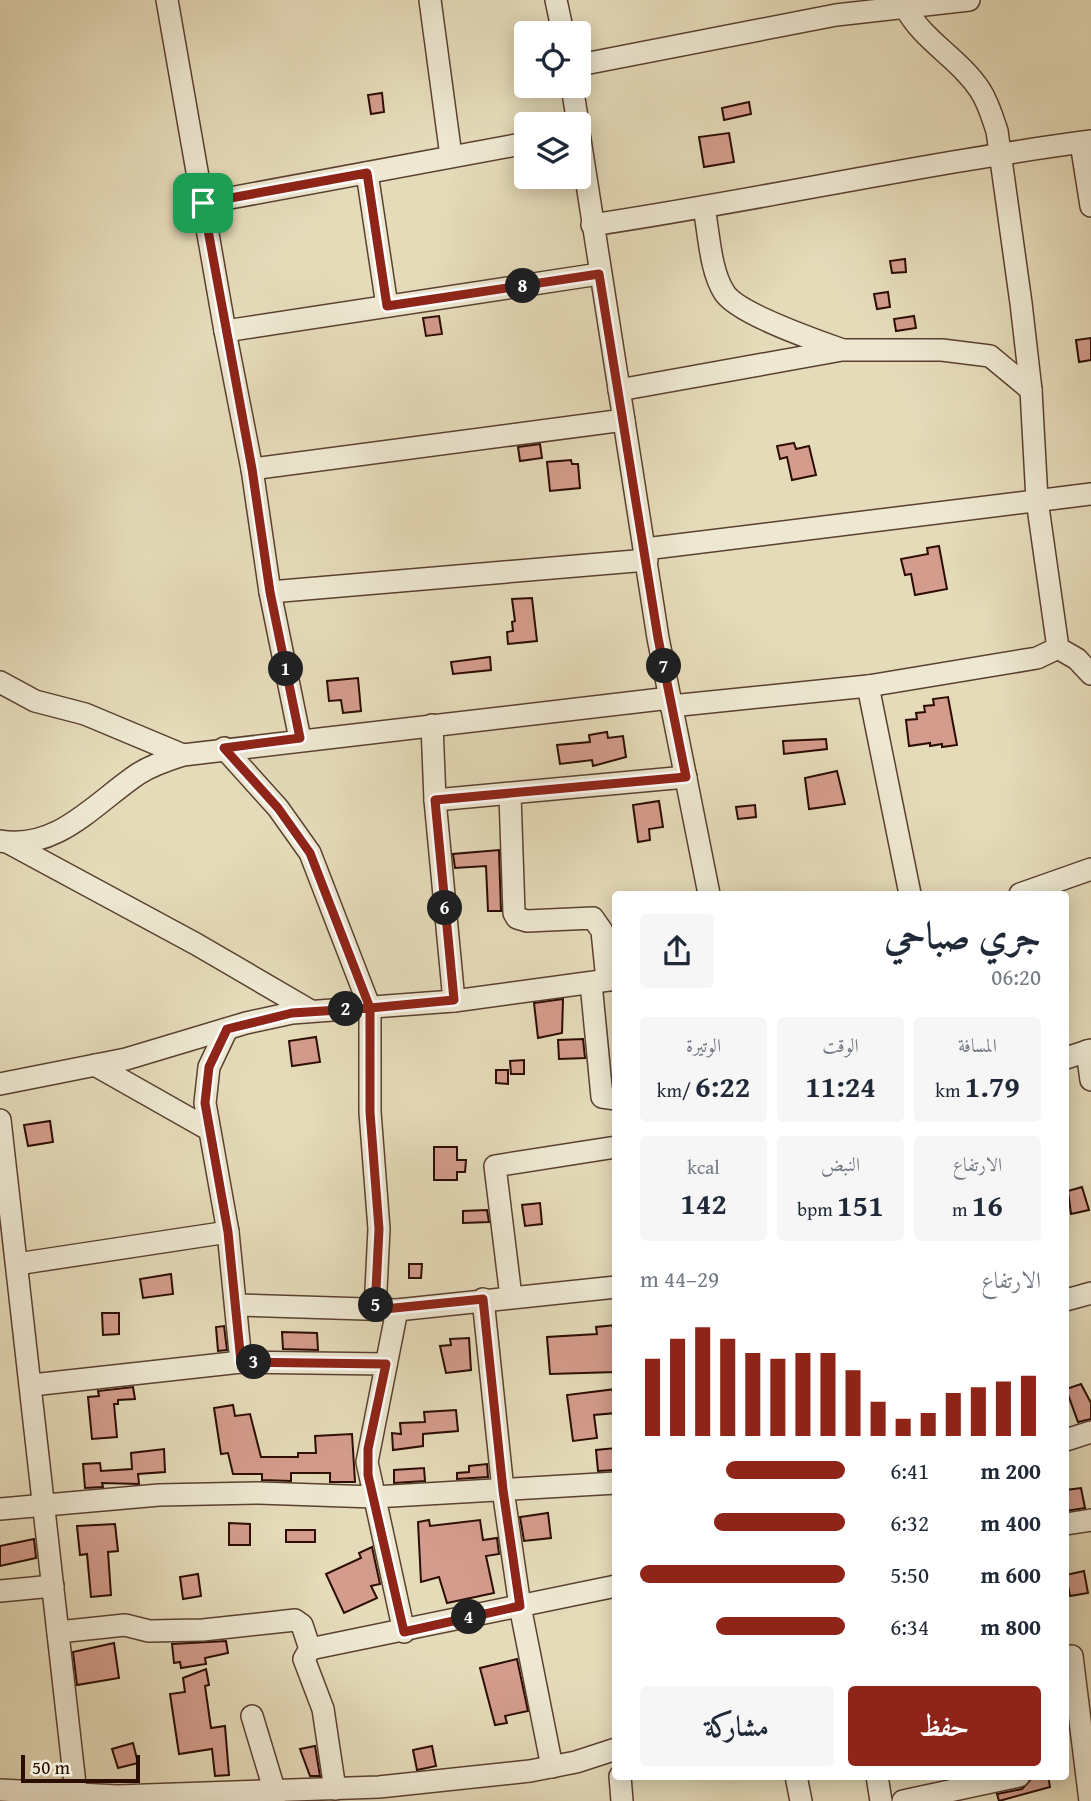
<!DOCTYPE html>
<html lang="ar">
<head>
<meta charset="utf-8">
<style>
	:root { --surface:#fff; --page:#f6f6f7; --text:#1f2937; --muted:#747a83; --accent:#8f2418 }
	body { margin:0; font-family:"Gentium Book Plus",Amiri,serif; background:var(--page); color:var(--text); direction:rtl; height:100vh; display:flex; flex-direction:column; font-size:26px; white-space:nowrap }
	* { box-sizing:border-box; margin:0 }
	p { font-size:23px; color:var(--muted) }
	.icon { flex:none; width:38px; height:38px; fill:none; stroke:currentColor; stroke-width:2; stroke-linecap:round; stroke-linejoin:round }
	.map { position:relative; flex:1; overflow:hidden; direction:ltr }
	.sheet { position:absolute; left:612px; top:891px; width:457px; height:889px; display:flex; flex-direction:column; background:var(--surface); border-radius:7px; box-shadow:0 4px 18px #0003; direction:rtl }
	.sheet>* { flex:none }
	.tools { position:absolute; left:514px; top:21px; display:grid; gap:14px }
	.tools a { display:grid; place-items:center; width:77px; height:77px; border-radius:7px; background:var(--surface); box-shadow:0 4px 18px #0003; font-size:35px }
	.scale { position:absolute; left:21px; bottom:18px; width:119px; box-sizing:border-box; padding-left:7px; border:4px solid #2c0d02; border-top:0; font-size:19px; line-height:24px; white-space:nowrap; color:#2c0d02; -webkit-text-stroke:5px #eee8d2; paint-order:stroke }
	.pin { position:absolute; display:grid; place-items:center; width:60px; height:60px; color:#fff; margin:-30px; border-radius:14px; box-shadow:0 4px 10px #0006 }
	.km { position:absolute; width:35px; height:35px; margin:-18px; border-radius:50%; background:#222; color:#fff; font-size:19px; line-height:35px; text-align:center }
	.round { display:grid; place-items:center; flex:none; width:74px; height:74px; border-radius:7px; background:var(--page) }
	.headline { display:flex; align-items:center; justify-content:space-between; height:119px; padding:0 28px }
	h1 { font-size:38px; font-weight:700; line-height:52px }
	.figures { display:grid; grid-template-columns:repeat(3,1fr); gap:10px; height:119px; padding:7px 28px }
	.figures div { display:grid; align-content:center; border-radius:7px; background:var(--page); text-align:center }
	.figures b { font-size:30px; font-weight:700 }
	.figures small { font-size:19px; font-weight:400 }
	.figures p { font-size:19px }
	.chart { height:196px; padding:14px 28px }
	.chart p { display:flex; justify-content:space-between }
	.chart svg { width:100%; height:126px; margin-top:7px; stroke:var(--accent); stroke-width:6 }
	.cta { display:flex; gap:14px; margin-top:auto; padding:14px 28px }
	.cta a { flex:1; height:80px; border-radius:7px; background:var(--accent); color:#fff; font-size:28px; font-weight:700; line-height:80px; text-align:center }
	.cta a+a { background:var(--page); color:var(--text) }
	ul { padding:0 28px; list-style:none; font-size:23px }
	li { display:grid; grid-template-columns:112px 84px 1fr; align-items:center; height:52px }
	li i { height:18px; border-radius:9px; background:var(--accent) }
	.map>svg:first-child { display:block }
</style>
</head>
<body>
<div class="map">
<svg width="1091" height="1801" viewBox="0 0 1091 1801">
	<rect width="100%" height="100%" fill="#e5dbb9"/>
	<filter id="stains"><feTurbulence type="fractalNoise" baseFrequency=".00286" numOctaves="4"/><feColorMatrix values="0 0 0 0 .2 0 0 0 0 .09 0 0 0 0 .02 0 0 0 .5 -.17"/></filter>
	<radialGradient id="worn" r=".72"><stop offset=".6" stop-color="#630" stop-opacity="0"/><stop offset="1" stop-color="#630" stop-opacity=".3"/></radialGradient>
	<g fill="#d49c8c" stroke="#2c0d02" stroke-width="2">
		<polygon points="382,93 384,112 371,114 368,95"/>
		<polygon points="749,102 751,114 724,120 722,108"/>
		<polygon points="729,133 734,162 704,167 699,137"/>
		<polygon points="905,259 906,272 892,273 890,261"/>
		<polygon points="888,292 890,307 877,309 874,294"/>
		<polygon points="439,316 442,334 426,336 423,318"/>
		<polygon points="914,316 916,328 896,331 894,319"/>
		<polygon points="1091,338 1091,360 1079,362 1076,340"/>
		<polygon points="794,443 796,449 809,446 816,475 792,480 787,457 780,459 777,446"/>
		<polygon points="540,444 542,458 520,461 518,447"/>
		<polygon points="571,460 572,464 578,464 580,488 550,491 547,462"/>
		<polygon points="939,546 947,589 915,595 911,574 905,575 901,559 928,554 927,548"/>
		<polygon points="532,598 537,641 508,644 507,632 513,631 512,622 515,621 512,599"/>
		<polygon points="490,657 491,670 453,674 451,662"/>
		<polygon points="358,678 361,711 343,713 341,700 329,701 327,681"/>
		<polygon points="948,697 957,745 942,747 942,744 930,746 930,743 909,746 906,720 917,719 916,713 925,712 924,706 934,705 933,699"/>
		<polygon points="607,732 608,738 623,736 626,757 593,766 592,760 560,764 557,745 590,742 589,735"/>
		<polygon points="826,739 827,749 784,754 783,741"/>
		<polygon points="837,771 845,804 809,809 805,778"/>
		<polygon points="659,801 663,827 649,829 650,840 638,842 633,805"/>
		<polygon points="755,805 756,817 738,819 736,807"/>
		<polygon points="499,850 501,911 488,911 486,866 455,868 453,854"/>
		<polygon points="563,999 562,1033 538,1038 534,1003"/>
		<polygon points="316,1037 320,1062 292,1066 289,1041"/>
		<polygon points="583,1039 585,1058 559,1059 558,1040"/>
		<polygon points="524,1060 524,1074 511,1074 510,1061"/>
		<polygon points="496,1070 508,1070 508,1084 496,1083"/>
		<polygon points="50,1121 53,1142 28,1146 24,1125"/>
		<polygon points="434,1147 457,1147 457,1160 466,1160 465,1172 457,1172 457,1180 434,1180"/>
		<polygon points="1082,1187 1089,1210 1071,1214 1068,1191"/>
		<polygon points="540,1203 542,1224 525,1226 522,1205"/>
		<polygon points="487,1210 489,1222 463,1223 463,1211"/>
		<polygon points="409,1264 422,1264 421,1278 409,1278"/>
		<polygon points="171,1274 173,1294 143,1298 140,1279"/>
		<polygon points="102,1313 119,1313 119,1334 103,1335"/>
		<polygon points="616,1325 616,1372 550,1374 547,1337 597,1334 596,1327"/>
		<polygon points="224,1326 227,1350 218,1351 216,1327"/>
		<polygon points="282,1332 317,1333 318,1350 283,1349"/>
		<polygon points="469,1338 471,1370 446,1373 440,1346 451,1345 450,1339"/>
		<polygon points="1081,1384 1091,1403 1091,1419 1078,1422 1066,1389"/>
		<polygon points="133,1387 135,1399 118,1400 118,1404 114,1404 117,1437 92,1439 88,1397 99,1396 98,1391"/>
		<polygon points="616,1389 616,1413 594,1415 597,1438 573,1441 567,1395"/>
		<polygon points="233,1405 235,1416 250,1414 261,1457 298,1457 298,1453 316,1453 315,1436 352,1434 355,1482 330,1482 330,1473 291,1473 291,1481 262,1480 262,1474 233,1474 228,1453 221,1454 214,1408"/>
		<polygon points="456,1410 458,1431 423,1434 423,1446 393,1450 392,1433 401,1434 400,1423 425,1422 424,1412"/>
		<polygon points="616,1448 616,1470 598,1471 596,1450"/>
		<polygon points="164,1449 165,1472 138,1474 139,1484 102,1483 103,1487 85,1488 83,1464 100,1463 101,1471 132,1469 131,1453"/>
		<polygon points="487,1464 488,1477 457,1479 457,1473 469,1472 469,1466"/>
		<polygon points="424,1468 425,1481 394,1483 394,1470"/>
		<polygon points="1081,1488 1085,1508 1066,1511 1066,1490"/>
		<polygon points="548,1513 551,1538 524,1541 520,1517"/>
		<polygon points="429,1520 430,1526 480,1520 483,1540 497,1538 499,1554 486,1556 494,1593 447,1603 439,1577 421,1582 418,1522"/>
		<polygon points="229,1523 250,1524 250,1545 229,1545"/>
		<polygon points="115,1524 118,1551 108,1552 111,1595 91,1597 87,1554 80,1555 77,1526"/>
		<rect x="286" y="1530" width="29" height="12"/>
		<polygon points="34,1539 36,1558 0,1566 0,1546"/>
		<polygon points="372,1547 380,1584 371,1586 377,1598 344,1613 326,1574 361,1558 359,1553"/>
		<polygon points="1084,1571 1088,1593 1070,1596 1066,1575"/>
		<polygon points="198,1574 201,1596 183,1599 180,1577"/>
		<polygon points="226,1641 228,1653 205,1658 206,1664 181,1668 180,1662 174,1663 172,1644"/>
		<polygon points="114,1643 119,1678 77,1685 73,1652"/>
		<polygon points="517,1659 528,1711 505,1716 507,1723 495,1725 480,1668"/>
		<polygon points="206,1669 209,1685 205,1686 211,1728 225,1726 229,1775 215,1776 212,1749 179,1754 170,1694 185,1692 183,1678"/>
		<polygon points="133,1743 138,1763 118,1768 112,1749"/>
		<polygon points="315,1746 320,1776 310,1776 300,1749"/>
		<polygon points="432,1746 436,1766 417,1770 413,1750"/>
		<polygon points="1048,1776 1050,1787 999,1801 997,1794 1022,1789 1032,1778"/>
	</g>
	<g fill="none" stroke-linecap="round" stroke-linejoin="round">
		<defs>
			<g id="minor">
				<polyline points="167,0 225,331 252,469 270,592 300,739"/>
				<polyline points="430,0 451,156"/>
				<polyline points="556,0 563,33"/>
				<path d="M905 7C923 41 959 58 980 90 988 102 992 116 997 131L1021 303 1031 390 1037 500 1058 648 1077 659 1091 674"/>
				<polyline points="579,65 836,15 969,0"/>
				<polyline points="572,86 578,124"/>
				<polyline points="579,133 658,638 709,894"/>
				<polyline points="1081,143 1091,206"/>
				<polyline points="367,173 387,306"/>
				<polyline points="203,203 527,143"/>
				<path d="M704 208C709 233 710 270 724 292 736 313 815 340 840 349"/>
				<path d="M592 225C759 200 924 163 1091 141"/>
				<polyline points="225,331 599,274"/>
				<polyline points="619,390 842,350 942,350 990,356 1031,390"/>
				<polyline points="252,469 624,420"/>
				<polyline points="645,549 1091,494"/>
				<polyline points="270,592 647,560"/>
				<polyline points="0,682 35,701 85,714 183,755"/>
				<polyline points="868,686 910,894"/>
				<polyline points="671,706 868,686 1037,658 1058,648"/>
				<polyline points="432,725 435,800 454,1001"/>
				<polyline points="224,748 278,808 310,853 370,1008 370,1112 379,1229 375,1310"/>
				<polyline points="510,795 514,913 517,918 527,921 593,918 602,931 607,980"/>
				<polyline points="435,800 686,777"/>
				<path d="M0 841C57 851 95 803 138 774 152 765 167 760 183 755L670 698"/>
				<polyline points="9,843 196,944 311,1011"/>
				<polyline points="1020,894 1091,869"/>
				<polyline points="591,983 602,1097 616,1099"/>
				<polyline points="227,1029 209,1067 205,1103 228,1232 241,1362"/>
				<polyline points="1087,1051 1091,1080"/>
				<polyline points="1066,1058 1091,1050"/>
				<polyline points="95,1065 208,1129"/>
				<polyline points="0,1084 126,1059 246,1023 292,1013 454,1001 616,979"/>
				<polyline points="0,1120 76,1793"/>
				<polyline points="17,1264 228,1232"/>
				<polyline points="511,1297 495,1166 616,1147"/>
				<polyline points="483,1299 503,1490 520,1606 552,1767"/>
				<polyline points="1066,1300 1091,1293"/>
				<polyline points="237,1305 397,1310 616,1287"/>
				<polyline points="397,1310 367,1462 404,1632"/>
				<polyline points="32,1385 241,1362 386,1364"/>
				<polyline points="1066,1440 1091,1432"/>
				<polyline points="0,1509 159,1495 259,1493 374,1497 616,1483"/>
				<polyline points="1066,1524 1091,1520"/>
				<polyline points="0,1591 53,1586"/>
				<polyline points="58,1632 125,1625 149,1631 203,1630 295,1620 302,1625 310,1649"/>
				<polyline points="310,1649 616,1586"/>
				<polyline points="310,1649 304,1659 323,1709 335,1789"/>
				<polyline points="1072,1656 1090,1801"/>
				<polyline points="252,1716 274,1789 274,1801"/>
				<polyline points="620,1776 622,1801"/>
				<polyline points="796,1776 801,1801"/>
				<polyline points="877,1776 881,1801"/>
				<polyline points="0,1790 118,1796 379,1787 530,1771 576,1762 616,1749"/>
				<polyline points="903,1801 1019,1776"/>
			</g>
		</defs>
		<use href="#minor" stroke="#5a4030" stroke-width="24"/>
		<use href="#minor" stroke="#eee8d2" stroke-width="21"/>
	</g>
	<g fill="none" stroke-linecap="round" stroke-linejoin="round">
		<defs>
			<polyline id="route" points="203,203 252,469 270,592 300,738 224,748 278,808 310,853 370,1008 292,1013 227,1029 209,1067 205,1103 228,1232 241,1362 386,1364 368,1449 368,1475 404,1632 520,1606 503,1490 483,1299 375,1310 379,1229 370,1112 370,1008 454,1000 435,800 686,777 658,638 599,274 387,306 367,173 203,203"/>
		</defs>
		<use href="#route" stroke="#fff" stroke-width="14"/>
		<use href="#route" stroke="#8f2418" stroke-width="9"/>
	</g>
	<rect width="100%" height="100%" filter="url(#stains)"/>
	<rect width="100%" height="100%" fill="url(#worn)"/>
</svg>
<div class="tools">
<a><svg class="icon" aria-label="locate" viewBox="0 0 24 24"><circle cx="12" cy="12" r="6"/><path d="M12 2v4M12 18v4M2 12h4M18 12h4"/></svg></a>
<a><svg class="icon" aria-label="layers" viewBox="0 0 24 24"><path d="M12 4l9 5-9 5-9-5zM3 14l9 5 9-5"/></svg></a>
</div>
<div class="scale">50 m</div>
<div class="pin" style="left:203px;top:203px;background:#1e9e55"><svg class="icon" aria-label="arrive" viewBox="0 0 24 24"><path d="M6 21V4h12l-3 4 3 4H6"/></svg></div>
<b class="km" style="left:286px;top:669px">1</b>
<b class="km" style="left:346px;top:1009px">2</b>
<b class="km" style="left:254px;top:1362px">3</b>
<b class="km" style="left:469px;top:1617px">4</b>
<b class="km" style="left:376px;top:1305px">5</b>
<b class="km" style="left:445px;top:908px">6</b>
<b class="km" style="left:664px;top:666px">7</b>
<b class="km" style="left:523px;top:286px">8</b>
<section class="sheet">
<div class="headline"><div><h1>جري صباحي</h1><p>06:20</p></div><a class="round"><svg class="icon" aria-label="share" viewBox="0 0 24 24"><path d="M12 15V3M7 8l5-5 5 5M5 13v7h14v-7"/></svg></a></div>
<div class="figures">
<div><p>المسافة</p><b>1.79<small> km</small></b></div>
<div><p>الوقت</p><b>11:24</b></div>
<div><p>الوتيرة</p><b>6:22<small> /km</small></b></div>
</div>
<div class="figures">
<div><p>الارتفاع</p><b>16<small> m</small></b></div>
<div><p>النبض</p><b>151<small> bpm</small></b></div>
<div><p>kcal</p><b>142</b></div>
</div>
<div class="chart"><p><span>الارتفاع</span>29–44 m</p>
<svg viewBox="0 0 160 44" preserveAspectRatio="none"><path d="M5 44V17M15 44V10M25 44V6M35 44V10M45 44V15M55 44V17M65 44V15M75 44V15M85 44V21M95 44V32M105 44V38M115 44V36M125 44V29M135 44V27M145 44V25M155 44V23"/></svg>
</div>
<ul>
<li><b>200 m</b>6:41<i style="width:58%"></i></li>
<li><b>400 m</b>6:32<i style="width:64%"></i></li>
<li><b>600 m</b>5:50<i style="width:100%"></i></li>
<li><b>800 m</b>6:34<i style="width:63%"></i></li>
</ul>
<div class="cta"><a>حفظ</a><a>مشاركة</a></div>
</section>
</div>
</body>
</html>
